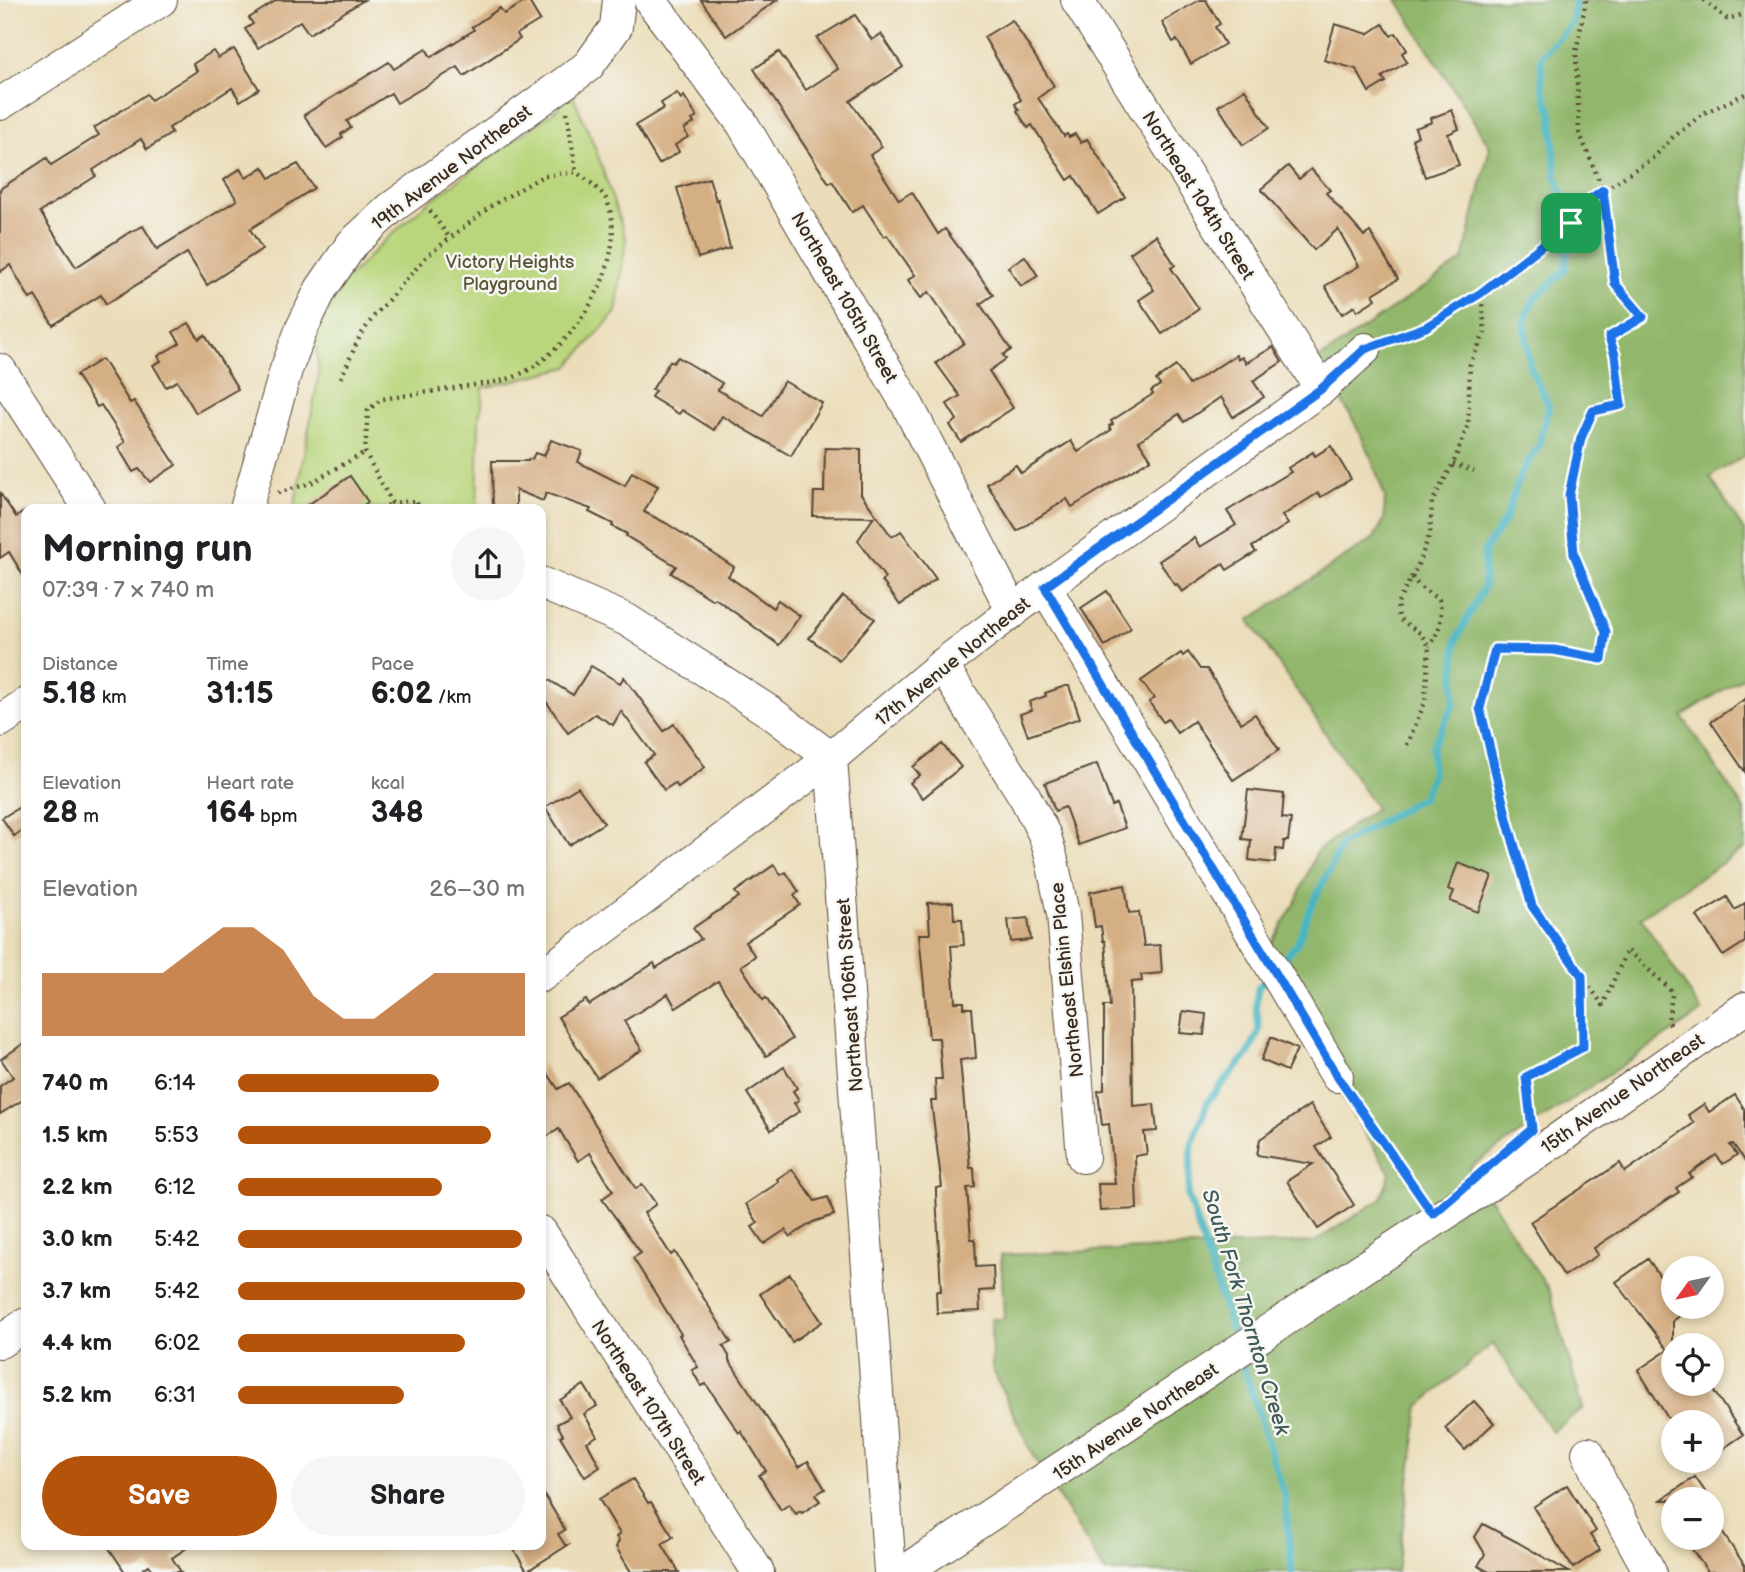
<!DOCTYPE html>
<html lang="en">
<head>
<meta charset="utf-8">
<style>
	:root { --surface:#fff; --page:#f6f6f6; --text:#202124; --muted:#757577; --accent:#b45309 }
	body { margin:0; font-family:"Balsamiq Sans",sans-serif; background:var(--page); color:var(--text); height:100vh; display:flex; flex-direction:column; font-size:26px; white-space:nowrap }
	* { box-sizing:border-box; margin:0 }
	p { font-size:23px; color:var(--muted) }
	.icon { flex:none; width:38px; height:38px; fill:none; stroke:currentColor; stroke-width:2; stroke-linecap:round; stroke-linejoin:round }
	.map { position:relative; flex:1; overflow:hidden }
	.details { position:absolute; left:21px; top:504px; width:525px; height:1046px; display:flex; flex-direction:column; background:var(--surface); border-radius:14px; box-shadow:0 4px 10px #0003 }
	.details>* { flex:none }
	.needle { width:46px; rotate:237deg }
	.tools { position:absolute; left:1661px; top:1256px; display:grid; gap:14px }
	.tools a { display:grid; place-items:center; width:63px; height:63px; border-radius:50%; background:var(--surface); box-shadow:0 4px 10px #0003; font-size:35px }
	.pin { position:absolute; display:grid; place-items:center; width:60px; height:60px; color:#fff; margin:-30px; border-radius:14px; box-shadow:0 4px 10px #0006 }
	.round { display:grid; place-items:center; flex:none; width:74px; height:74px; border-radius:37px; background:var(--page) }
	.overview { display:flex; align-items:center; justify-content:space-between; height:119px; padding:0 21px }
	h1 { font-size:38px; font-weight:600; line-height:52px }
	.metrics { display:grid; grid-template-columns:repeat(3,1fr); gap:10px; height:119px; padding:7px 21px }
	.metrics div { display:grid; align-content:center }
	.metrics b { font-size:30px; font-weight:600 }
	.metrics small { font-size:19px; font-weight:400 }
	.metrics p { font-size:19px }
	.chart { height:196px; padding:14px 21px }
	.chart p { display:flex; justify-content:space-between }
	.chart svg { width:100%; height:126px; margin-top:7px; fill:var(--accent); opacity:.7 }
	.primary-button { display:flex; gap:14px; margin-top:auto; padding:14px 21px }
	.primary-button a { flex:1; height:80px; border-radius:42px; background:var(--accent); color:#fff; font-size:28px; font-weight:600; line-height:80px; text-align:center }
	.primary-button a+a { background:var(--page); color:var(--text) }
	ul { padding:0 21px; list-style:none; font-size:23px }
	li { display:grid; grid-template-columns:112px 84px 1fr; align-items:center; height:52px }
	li i { height:18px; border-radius:9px; background:var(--accent) }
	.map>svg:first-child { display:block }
</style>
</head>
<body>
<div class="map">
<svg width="1745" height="1572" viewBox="0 0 1745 1572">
	<rect width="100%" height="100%" fill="#f6f6f2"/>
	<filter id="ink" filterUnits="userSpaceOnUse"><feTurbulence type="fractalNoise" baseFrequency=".0143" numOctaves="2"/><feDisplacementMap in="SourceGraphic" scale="14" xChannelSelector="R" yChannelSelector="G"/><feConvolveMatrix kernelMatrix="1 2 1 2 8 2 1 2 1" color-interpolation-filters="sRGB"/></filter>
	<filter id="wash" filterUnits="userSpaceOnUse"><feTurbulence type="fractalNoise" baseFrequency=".00686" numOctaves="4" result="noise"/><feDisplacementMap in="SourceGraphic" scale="28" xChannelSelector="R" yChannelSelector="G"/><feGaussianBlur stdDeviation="1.57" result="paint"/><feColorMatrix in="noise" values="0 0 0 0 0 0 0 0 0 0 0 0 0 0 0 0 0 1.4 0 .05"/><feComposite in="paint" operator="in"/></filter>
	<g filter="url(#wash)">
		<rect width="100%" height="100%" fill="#ebddb9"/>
		<polygon fill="#b9d67c" stroke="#7a804d" stroke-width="2" points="571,91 595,147 626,239 616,312 568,367 483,388 482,406 479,415 477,509 294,509 319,374 315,333 343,283 380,245 427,203 557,109"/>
		<polygon fill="#92b76c" stroke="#667045" stroke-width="2" points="1397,0 1745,0 1745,455 1710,477 1745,532 1745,676 1682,716 1745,811 1745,848 1641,917 1702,1012 1470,1167 1550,1292 1583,1408 1552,1432 1493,1343 1419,1406 1397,1572 1105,1572 1032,1454 992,1368 991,1319 1004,1319 1001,1255 1314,1242 1381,1199 1390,1173 1342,1097 1355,1088 1268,950 1296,901 1317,851 1376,808 1249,620 1374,538 1384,520 1385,497 1369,452 1351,416 1316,361 1463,260 1490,147"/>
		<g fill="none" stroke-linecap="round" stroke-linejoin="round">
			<g stroke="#48b6c1" stroke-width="7">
				<polyline points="1279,964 1297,944 1310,909 1342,844 1423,797 1432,775 1432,747 1454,704 1456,640 1484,587 1484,551 1505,520 1521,474 1539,445 1549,406 1530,367 1524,321 1534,299 1565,270 1571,223 1556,176 1552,115 1542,85 1541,57 1573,22 1575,0"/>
				<polyline points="1235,1341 1188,1196 1192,1145 1208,1101 1249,1053 1259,1030 1256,1003 1258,988 1269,976"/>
				<polyline points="1241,1359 1285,1497 1292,1572"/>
			</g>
		</g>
		<g id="blocks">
			<g fill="#d5af84">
				<polygon points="277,0 364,0 309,34 300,21 258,48 245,29 253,24 249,18"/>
				<polygon points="528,0 540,20 517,34 520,39 464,76 458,67 397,103 391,93 347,121 351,128 341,134 343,137 326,148 304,115 389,62 394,69 426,49 431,57 474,30 472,27 500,8 504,14"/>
				<polygon points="701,0 777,0 726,36"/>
				<polygon points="1199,0 1206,0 1220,24 1215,27 1225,44 1191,64 1177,40 1173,42 1162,22"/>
				<polygon points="855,15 872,40 881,34 903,67 850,101 882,147 870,155 899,200 912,192 938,234 945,229 974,268 993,295 980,304 1011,350 1003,355 1006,359 989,371 1013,408 961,442 950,425 957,420 947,404 960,396 936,363 964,343 929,292 921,298 908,280 915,275 887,235 884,237 863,205 852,212 832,181 829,183 754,69 779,52 806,90 838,69 817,38"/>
				<polygon points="1012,20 1054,86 1038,98 1064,136 1067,134 1069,137 1075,134 1081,143 1087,139 1125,197 1098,214 1074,176 1068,180 1032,125 1028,128 1017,111 1019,110 1015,104 1021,100 984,37"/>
				<polygon points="1335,24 1368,34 1383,24 1391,36 1396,33 1407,50 1402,53 1407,62 1382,77 1386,82 1369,92 1356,69 1324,60"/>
				<polygon points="234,49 259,89 240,101 232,88 169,128 172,133 147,149 141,139 93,170 96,176 40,212 76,267 130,232 143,226 157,249 237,200 224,180 240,169 246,178 263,167 270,178 298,164 314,188 250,229 262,249 207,285 187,253 106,304 101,295 53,325 35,296 30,299 10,265 0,272 0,189 47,158 51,165 99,135 94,128 147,94 151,100 197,71 193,64 213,51 218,58"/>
				<polygon points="1245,89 1269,128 1243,145 1218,106"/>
				<polygon points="677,93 681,99 684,96 697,117 692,120 694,123 684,129 688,137 675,145 679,152 659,164 636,125 664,108 661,103"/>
				<polygon points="1452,110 1459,129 1448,134 1459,165 1425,177 1412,139 1418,136 1415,128 1432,122 1431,118"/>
				<polygon points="1288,166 1299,179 1311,169 1330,190 1326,193 1364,236 1370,232 1398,279 1373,294 1376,299 1357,311 1355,306 1342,314 1325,286 1359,266 1338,229 1314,250 1261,189"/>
				<polygon points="709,178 716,200 718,199 730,248 698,258 677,188"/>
				<polygon points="1156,235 1175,265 1171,268 1199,309 1162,334 1139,300 1154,290 1130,253"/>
				<polygon points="1025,256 1038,276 1021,286 1008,267"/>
				<polygon points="189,323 199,339 205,335 238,389 196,413 177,381 166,387 153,365 161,361 158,356 180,343 173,332"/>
				<polygon points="1273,347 1282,362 1253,381 1264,397 1233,417 1221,397 1184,422 1179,414 1139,441 1151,459 1072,507 1067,499 1017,531 987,484 1016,465 1021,473 1071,441 1078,452 1111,430 1109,426 1113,424 1111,421 1153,394 1151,391 1160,385 1156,380 1176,366 1189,385 1236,355 1238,359 1242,357 1246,363"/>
				<polygon points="678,357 722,383 718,390 763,416 784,381 822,403 791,456 722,416 714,430 682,410 679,414 651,397 655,391 652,390 670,361 673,363"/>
				<polygon points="102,359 130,403 134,401 176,465 150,482 139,469 133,472 118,447 125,442 101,405 97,407 76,375"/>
				<polygon points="551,440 582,451 578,462 625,486 632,472 658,486 644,512 666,523 734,567 728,576 773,608 778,600 800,616 779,645 715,598 713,600 671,573 676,566 626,536 627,534 612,526 613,524 589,512 591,509 546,493 543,501 516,490 516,509 493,509 492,461 528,461 529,459 532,459 535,453 544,456"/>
				<polygon points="1331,446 1351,479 1321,497 1318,493 1282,516 1288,524 1252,547 1256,552 1227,570 1223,564 1182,592 1177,584 1175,585 1159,561 1194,538 1200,547 1236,525 1227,511 1291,472 1288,468 1313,452 1315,456"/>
				<polygon points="825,448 861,449 861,494 892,537 901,531 936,579 900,605 882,581 885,578 858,540 874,517 813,516 814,492 824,492"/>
				<polygon points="350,476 368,502 358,509 302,509"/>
				<polygon points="0,493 16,517 26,511 26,580 9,552 0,558"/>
				<polygon points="1107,591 1131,628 1105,646 1081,608"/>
				<polygon points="843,596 875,619 839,660 809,638"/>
				<polygon points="1188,652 1200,669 1207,669 1241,723 1255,714 1279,750 1233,780 1194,721 1177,733 1168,719 1163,722 1149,702 1154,698 1141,681 1181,653 1183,656"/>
				<polygon points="591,666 620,683 624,677 664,731 674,724 705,767 678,787 675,783 664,790 644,762 654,755 621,711 613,725 595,714 568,733 541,694 541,675 573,695"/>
				<polygon points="1065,686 1069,686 1080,718 1028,736 1020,714 1032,710 1029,702 1046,696 1045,693"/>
				<polygon points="1745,699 1745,772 1711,722"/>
				<polygon points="942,744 961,767 923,798 910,783 920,775 913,767"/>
				<polygon points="1097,764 1112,806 1116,804 1125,828 1079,845 1065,807 1055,811 1045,783"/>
				<polygon points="578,787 604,823 569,845 545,807"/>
				<polygon points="1248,790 1284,794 1282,818 1291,819 1288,841 1284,841 1283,850 1276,849 1275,863 1249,860 1251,840 1242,839"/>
				<polygon points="26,803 26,828 14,836 2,818"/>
				<polygon points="1458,863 1492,876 1478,912 1450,901 1454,891 1448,889"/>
				<polygon points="774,865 781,875 786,872 799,892 794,895 800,905 745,942 755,956 741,966 763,1000 766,998 792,1039 766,1056 718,981 676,1008 668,994 624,1021 642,1050 597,1078 558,1017 586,1000 589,1005 654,963 656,968 701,939 693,928 739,897 735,892"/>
				<polygon points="1125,885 1129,913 1139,912 1144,946 1160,945 1162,973 1141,975 1142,981 1131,982 1133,1106 1154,1104 1157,1131 1144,1132 1147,1154 1135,1156 1137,1209 1100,1211 1098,1184 1115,1184 1109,1124 1102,1125 1098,1091 1104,1090 1104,1006 1110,1006 1105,941 1103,941 1101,926 1095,927 1090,892"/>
				<polygon points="1727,897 1735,910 1745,903 1745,942 1723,956 1697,916"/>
				<polygon points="953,902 954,919 962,919 964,945 951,946 955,1002 964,1002 964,1008 972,1008 976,1058 960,1060 970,1168 974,1168 975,1187 967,1188 971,1239 975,1239 976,1267 993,1266 994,1290 979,1291 980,1311 937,1313 936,1291 941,1291 936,1194 936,1188 942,1187 931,1101 936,1101 935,1079 942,1079 939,1038 929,1038 919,934 930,934 928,903"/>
				<polygon points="1028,918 1031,940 1011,942 1008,920"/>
				<polygon points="1183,1011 1206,1014 1204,1035 1180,1033"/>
				<polygon points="1271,1037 1297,1049 1287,1071 1261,1060"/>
				<polygon points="26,1042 26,1098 0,1114 0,1086 13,1077 1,1059"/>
				<polygon points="541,1063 558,1089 569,1083 636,1189 642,1184 656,1204 644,1213 671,1255 675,1252 731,1342 723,1346 729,1356 729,1360 799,1467 808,1461 825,1489 815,1495 820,1501 802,1513 800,1511 796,1514 789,1504 781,1510 759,1475 766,1471 741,1431 739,1433 706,1384 701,1386 692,1370 698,1367 679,1335 681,1334 633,1258 641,1253 602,1199 613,1191 590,1153 578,1161 559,1129 541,1140"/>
				<polygon points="784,1067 797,1088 793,1091 799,1100 794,1103 800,1111 771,1130 747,1093"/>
				<polygon points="1735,1095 1745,1110 1745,1161 1733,1144 1730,1145 1737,1155 1723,1164 1716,1155 1689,1174 1692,1177 1676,1188 1679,1192 1594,1248 1598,1255 1564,1276 1530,1222 1620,1163 1625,1172 1694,1123 1688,1115 1704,1104 1709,1112"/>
				<polygon points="1310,1105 1331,1137 1316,1147 1354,1205 1318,1229 1287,1181 1313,1164 1257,1155 1260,1139"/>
				<polygon points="792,1169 815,1201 828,1197 834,1215 813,1222 790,1237 785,1230 764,1244 752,1227 758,1223 746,1204 779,1182 777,1179"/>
				<polygon points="1648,1259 1673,1295 1673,1307 1682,1307 1685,1312 1673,1321 1673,1384 1709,1384 1743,1435 1712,1456 1712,1423 1671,1423 1638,1370 1668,1350 1616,1282"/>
				<polygon points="790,1274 822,1322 792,1342 760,1294"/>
				<polygon points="584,1385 597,1406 584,1414 597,1436 587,1442 600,1467 585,1477 560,1436 563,1435 557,1424 570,1417 560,1400"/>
				<polygon points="1474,1401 1494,1423 1465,1450 1445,1428"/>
				<polygon points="1695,1477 1711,1500 1661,1500"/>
				<polygon points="633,1479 648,1503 651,1502 673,1537 662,1544 679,1572 631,1572 616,1547 619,1541 616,1537 620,1534 599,1499"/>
				<polygon points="1567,1485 1596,1531 1590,1535 1600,1550 1573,1568 1533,1507"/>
				<polygon points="541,1489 565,1530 558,1534 565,1545 568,1545 527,1571 511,1545 541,1545"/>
				<polygon points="1712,1517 1745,1566 1745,1572 1708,1572 1684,1538 1712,1538"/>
				<polygon points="1483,1524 1517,1542 1569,1572 1489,1572 1478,1566 1485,1554 1475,1537"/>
				<polygon points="107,1545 191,1545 172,1558 181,1572 154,1572 149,1565 139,1572 125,1572"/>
			</g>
		</g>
	</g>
	<g filter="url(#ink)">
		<use href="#blocks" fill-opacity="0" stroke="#554535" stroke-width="2"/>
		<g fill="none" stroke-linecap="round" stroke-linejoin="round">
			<defs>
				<g id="minor">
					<polyline points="650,0 742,123 908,406 1013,612"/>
					<polyline points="1077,0 1321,389"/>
					<polyline points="0,104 161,0"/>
					<polyline points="0,370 90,509"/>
					<polyline points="246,509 286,370 302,328 321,289 352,244 391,208 588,66 616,27 619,0"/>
					<polyline points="541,583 627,620 770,712 831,758 890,1572"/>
					<polyline points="1045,587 1337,1076"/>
					<polyline points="942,665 1025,797 1045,836 1051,856 1063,914 1083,1157"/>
					<polyline points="0,721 26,704"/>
					<polyline points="541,976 831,758 942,665 1045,587 1321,389 1365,349"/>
					<polyline points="541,1232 758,1572"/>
					<polyline points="0,1342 26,1324"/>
					<polyline points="1588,1453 1603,1487 1650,1572"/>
					<polyline points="904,1572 1558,1139 1745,1008"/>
				</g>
			</defs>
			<use href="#minor" stroke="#554535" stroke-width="34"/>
			<g stroke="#554535" stroke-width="4.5" stroke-dasharray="2 5" stroke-linecap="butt">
				<polyline points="1586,0 1576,52 1579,132 1603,190 1615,284 1643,318 1609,337 1615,355 1621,405 1593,411 1582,438 1569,495 1574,554 1606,632 1602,659 1554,650 1495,648 1480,708 1532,907 1603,1005 1627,950 1670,989 1672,995 1668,1021 1673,1028"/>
				<polyline points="1704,0 1727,19 1745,14"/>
				<polyline points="567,112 576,172"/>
				<polyline points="430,211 449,237"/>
				<polyline points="1390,340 1426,327 1481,293 1571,223 1585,203 1654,157 1672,138 1704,113 1745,94"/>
				<path d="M341 378 360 336 374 316 427 256 491 206 543 176 576 172C586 180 602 189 607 201 632 261 571 354 514 377 498 383 478 384 461 387 435 391 408 395 382 399L368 410 365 452 392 503 417 501V509"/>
				<polyline points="1453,464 1474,471"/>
				<polyline points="278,493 311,483 365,452"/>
				<polyline points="381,509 392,503"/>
				<path d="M1412 577 1419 586 1439 600C1443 616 1440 633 1429 646"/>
				<polyline points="1407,745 1425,702 1429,646 1420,633 1399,619 1397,604 1417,567 1430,534 1432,502 1453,464 1468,425 1470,364 1485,332 1481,293"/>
				<polyline points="1352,1097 1422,1199"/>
				<polyline points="1532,1125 1526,1077 1583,1047 1582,977"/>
			</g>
			<use href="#minor" stroke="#fff" stroke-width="32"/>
		</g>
	</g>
	<g fill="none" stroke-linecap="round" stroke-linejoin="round" filter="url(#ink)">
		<defs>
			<polygon id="route" points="1603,190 1615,284 1643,317 1609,337 1615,355 1621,405 1593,411 1581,438 1569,495 1574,554 1606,632 1602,659 1554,650 1495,649 1480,708 1508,823 1532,906 1582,976 1583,1047 1526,1077 1532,1129 1433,1214 1337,1076 1045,587 1321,389 1365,349 1426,327 1481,293 1571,223 1585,203"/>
		</defs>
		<use href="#route" stroke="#fff" stroke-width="14"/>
		<use href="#route" stroke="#1a73e8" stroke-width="9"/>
	</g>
	<g text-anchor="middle" stroke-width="5" stroke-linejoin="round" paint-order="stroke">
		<g font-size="19" fill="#3b2a1e" stroke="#f6f6f2">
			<text transform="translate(451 167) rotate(-37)" y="7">19th Avenue Northeast</text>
			<text transform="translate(1199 195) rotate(58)" y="7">Northeast 104th Street</text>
			<text transform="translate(845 297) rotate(60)" y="7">Northeast 105th Street</text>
			<text transform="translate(952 661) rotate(-39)" y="7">17th Avenue Northeast</text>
			<text transform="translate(1066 980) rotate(-96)" y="7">Northeast Elshin Place</text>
			<text transform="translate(849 995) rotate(-94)" y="7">Northeast 106th Street</text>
			<text transform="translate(1622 1093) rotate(-35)" y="7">15th Avenue Northeast</text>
			<text transform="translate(649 1402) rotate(57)" y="7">Northeast 107th Street</text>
			<text transform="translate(1135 1421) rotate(-34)" y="7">15th Avenue Northeast</text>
		</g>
		<g font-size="19" fill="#5a5536" stroke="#f6f6f2">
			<text x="510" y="268">Victory Heights<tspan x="510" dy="22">Playground</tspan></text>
		</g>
		<g font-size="21" font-style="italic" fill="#405b57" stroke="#f6f6f2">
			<text transform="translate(1246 1312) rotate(73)" y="7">South Fork Thornton Creek</text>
		</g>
	</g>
</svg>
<div class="tools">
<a><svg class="needle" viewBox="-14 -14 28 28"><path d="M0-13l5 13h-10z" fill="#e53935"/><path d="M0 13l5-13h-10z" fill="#757577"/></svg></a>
<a><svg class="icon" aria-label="locate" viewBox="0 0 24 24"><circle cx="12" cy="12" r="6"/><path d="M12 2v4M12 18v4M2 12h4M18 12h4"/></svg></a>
<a>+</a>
<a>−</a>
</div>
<div class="pin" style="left:1571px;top:223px;background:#1e9e55"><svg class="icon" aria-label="arrive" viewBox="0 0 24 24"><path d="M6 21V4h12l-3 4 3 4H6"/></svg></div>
<section class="details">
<div class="overview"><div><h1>Morning run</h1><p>07:39 · 7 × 740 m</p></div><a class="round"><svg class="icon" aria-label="share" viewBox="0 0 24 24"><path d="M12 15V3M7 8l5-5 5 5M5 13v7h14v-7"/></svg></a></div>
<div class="metrics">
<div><p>Distance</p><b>5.18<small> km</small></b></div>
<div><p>Time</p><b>31:15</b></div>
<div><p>Pace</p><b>6:02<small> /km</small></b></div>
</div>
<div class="metrics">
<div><p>Elevation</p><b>28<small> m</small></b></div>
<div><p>Heart rate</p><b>164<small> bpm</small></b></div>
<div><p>kcal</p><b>348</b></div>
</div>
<div class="chart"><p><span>Elevation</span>26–30 m</p>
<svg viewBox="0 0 160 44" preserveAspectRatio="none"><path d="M0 44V22L10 22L20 22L30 22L40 22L50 14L60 6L70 6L80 14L90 30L100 38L110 38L120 30L130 22L140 22L150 22L160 22V44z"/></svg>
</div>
<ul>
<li><b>740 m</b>6:14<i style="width:70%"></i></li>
<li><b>1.5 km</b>5:53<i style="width:88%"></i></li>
<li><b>2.2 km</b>6:12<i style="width:71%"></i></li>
<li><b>3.0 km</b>5:42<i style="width:99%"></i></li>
<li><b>3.7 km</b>5:42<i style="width:100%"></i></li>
<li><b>4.4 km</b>6:02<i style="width:79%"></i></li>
<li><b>5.2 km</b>6:31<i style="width:58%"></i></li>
</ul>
<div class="primary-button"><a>Save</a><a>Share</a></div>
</section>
</div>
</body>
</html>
